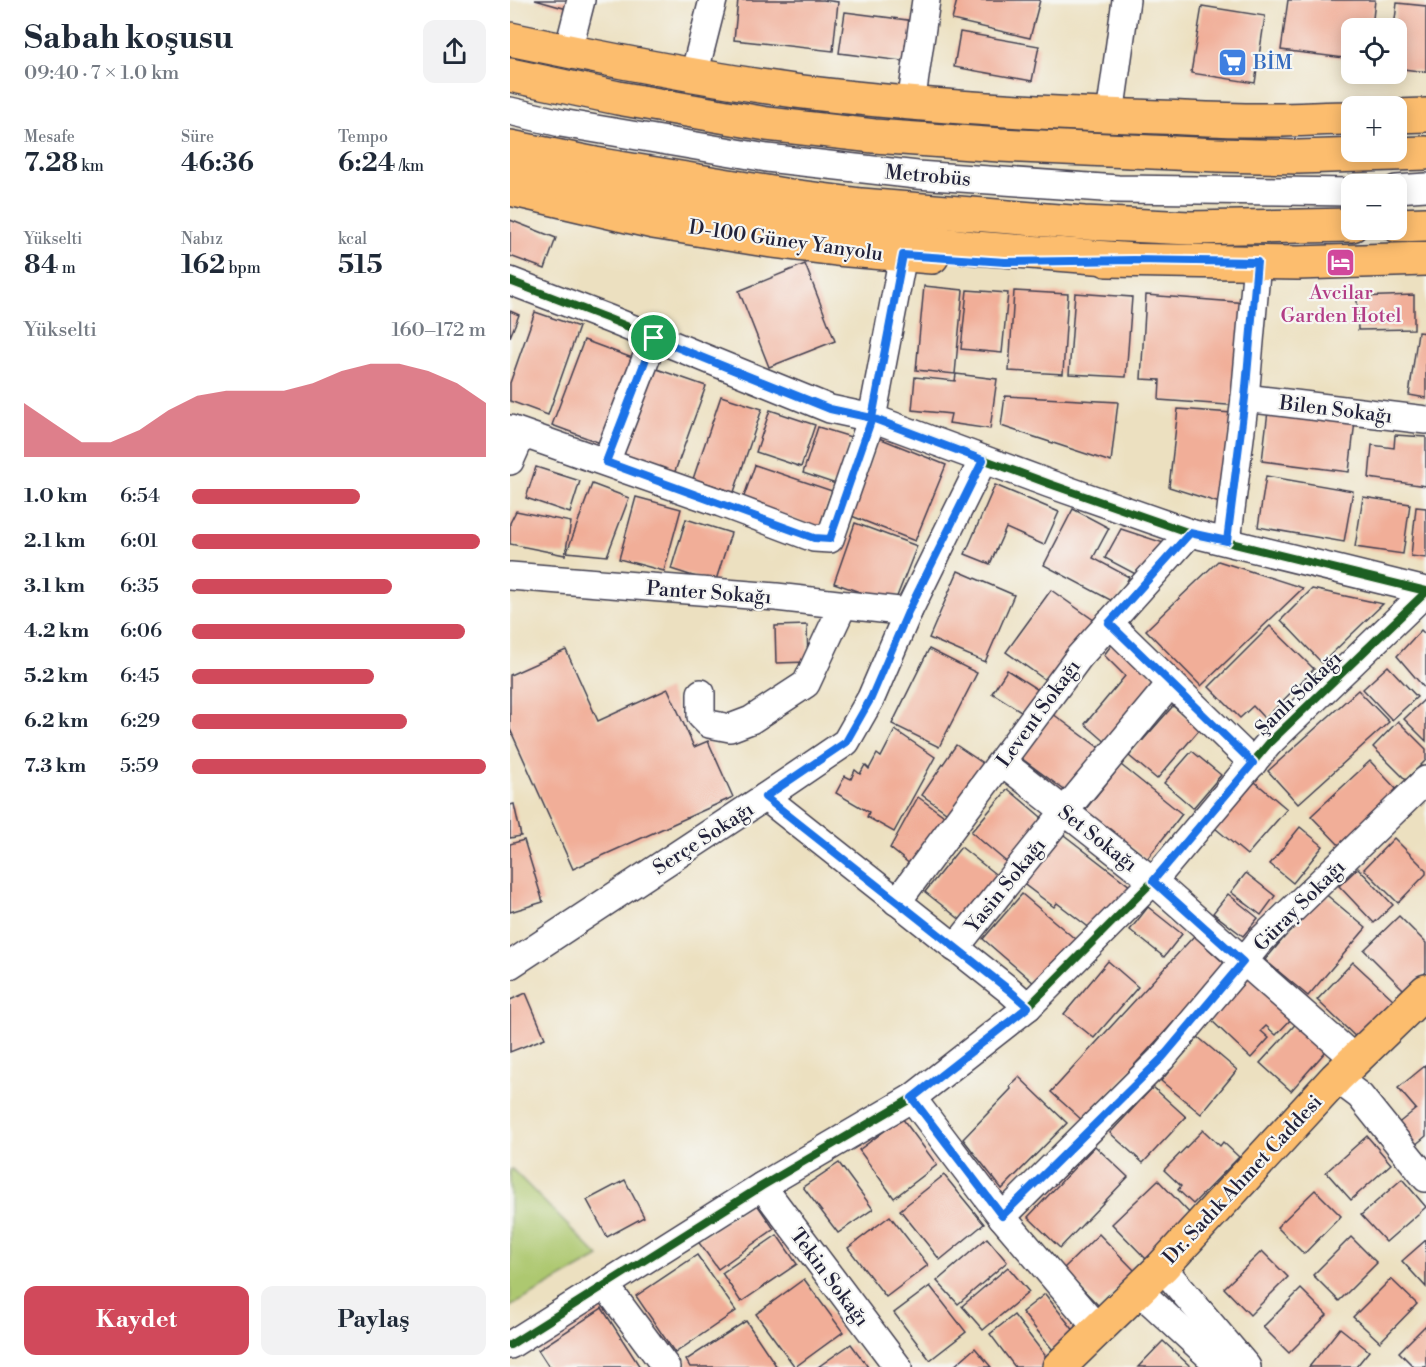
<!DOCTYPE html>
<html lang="tr">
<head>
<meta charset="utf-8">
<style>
	:root { --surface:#fff; --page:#f2f2f3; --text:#1f2937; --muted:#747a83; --accent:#d1495b }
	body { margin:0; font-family:"Libre Bodoni",serif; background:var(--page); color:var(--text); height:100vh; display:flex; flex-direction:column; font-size:22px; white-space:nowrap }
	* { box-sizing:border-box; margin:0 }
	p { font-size:20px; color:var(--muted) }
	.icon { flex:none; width:33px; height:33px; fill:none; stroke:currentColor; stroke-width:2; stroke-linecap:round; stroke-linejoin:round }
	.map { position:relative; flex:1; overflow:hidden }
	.details { display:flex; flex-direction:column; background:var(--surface); width:510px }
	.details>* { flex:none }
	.tools { position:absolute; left:831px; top:18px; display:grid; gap:12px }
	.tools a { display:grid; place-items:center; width:66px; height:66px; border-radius:12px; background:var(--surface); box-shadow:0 3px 15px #0003; font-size:30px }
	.pin { position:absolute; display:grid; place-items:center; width:51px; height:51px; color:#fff; margin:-26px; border:3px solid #fff; border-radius:50%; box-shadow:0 2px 6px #0007 }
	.round { display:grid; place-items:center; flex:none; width:63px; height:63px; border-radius:12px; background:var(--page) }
	.summary { display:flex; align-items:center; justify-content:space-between; height:102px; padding:0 24px }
	h1 { font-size:33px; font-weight:800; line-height:45px }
	.stats { display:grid; grid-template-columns:repeat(3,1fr); gap:9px; height:102px; padding:6px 24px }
	.stats div { display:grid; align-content:center }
	.stats b { font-size:26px; font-weight:800 }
	.stats small { font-size:16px; font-weight:400 }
	.stats p { font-size:16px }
	.chart { height:168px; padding:12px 24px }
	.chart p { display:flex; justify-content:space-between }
	.chart svg { width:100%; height:108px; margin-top:6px; fill:var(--accent); opacity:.7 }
	.action { display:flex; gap:12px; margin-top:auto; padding:12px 24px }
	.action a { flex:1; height:69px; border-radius:12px; background:var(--accent); color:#fff; font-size:24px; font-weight:800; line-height:69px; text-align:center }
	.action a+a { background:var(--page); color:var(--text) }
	ul { padding:0 24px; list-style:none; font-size:20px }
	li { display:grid; grid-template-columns:96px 72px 1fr; align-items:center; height:45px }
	li i { height:15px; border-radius:8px; background:var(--accent) }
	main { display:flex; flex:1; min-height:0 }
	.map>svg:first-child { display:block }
</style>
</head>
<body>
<main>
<section class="details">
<div class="summary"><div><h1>Sabah koşusu</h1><p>09:40 · 7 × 1.0 km</p></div><a class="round"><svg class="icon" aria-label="share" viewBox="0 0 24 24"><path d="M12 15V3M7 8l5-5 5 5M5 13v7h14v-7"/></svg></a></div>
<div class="stats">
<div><p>Mesafe</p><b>7.28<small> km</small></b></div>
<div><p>Süre</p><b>46:36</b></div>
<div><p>Tempo</p><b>6:24<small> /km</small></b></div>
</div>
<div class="stats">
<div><p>Yükselti</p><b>84<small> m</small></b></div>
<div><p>Nabız</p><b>162<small> bpm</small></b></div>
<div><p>kcal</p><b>515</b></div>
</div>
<div class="chart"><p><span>Yükselti</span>160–172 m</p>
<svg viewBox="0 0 160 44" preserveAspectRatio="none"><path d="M0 44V22L10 30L20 38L30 38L40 33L50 25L60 19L70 17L80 17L90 17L100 14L110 9L120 6L130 6L140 9L150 14L160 22V44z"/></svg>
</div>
<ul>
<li><b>1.0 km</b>6:54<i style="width:57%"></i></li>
<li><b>2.1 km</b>6:01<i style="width:98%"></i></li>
<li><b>3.1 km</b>6:35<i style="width:68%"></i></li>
<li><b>4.2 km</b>6:06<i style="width:93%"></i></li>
<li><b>5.2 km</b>6:45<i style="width:62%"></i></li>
<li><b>6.2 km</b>6:29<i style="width:73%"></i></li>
<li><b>7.3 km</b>5:59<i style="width:100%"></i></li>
</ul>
<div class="action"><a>Kaydet</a><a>Paylaş</a></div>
</section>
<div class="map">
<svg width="916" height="1367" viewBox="0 0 916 1367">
	<rect width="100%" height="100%" fill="#f6f6f2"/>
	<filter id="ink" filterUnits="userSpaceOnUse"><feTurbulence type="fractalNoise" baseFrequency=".0167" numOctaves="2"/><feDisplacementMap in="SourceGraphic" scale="12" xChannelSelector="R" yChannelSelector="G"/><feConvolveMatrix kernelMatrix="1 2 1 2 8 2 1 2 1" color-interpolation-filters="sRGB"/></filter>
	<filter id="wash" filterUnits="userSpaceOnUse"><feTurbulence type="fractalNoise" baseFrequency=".008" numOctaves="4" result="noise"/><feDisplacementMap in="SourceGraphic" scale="24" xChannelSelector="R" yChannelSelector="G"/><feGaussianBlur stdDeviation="1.35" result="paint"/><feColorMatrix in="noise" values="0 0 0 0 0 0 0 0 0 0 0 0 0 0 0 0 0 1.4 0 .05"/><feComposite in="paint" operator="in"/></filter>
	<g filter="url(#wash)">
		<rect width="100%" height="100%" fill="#ece0c0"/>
		<polygon fill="#adc86f" stroke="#687555" stroke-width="1.5" points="2,1169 89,1257 0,1307 0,1170"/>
		<g id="blocks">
			<g fill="#f1ae98">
				<polygon points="25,0 60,0 57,9"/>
				<polygon points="228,0 313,0 328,2 323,51 224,40"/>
				<polygon points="447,0 530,0 520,38 442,20"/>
				<polygon points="778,0 865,0 862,28 842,28 842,59 771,50"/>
				<polygon points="887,3 916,6 916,72 886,68 886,28 884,28"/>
				<polygon points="692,6 755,16 745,83 681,73"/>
				<polygon points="335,12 405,21 400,62 329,53"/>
				<polygon points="450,32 529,46 522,81 444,67"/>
				<polygon points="0,220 46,238 35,269 0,256"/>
				<polygon points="295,264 325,341 259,367 229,291"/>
				<polygon points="414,286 453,290 445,374 406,370"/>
				<polygon points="457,290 498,293 492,353 451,349"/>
				<polygon points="504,291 558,294 553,374 499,371"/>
				<polygon points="565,293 622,297 616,377 559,374"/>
				<polygon points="636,295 738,303 731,406 649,400 650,380 631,379"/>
				<polygon points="904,295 904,329 848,330 847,297"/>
				<polygon points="0,311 9,315 0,337"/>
				<polygon points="25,312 69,327 38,415 0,401 0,383"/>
				<polygon points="908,332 916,333 916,398 899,395"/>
				<polygon points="74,340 125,359 93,444 42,425"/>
				<polygon points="144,368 196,386 164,474 113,456"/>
				<polygon points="446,374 487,379 480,429 439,423 441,414 402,410 405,377 445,381"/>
				<polygon points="211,396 252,409 224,492 183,479"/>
				<polygon points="495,396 608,402 601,462 491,426"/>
				<polygon points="668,409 722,413 713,504 659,487"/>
				<polygon points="260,410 305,425 291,467 246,452"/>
				<polygon points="758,411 845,421 839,472 752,461"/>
				<polygon points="308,427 341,437 326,484 293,473"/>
				<polygon points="885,435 916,437 916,486 859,478 862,445 884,448"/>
				<polygon points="369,438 436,465 405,541 339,515"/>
				<polygon points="245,465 322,491 309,528 232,502"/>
				<polygon points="26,467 70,481 60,513 16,498"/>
				<polygon points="756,476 843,491 834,542 748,527"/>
				<polygon points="82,484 119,498 97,556 57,552"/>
				<polygon points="485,485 549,512 534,545 496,528 480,564 455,554"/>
				<polygon points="126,497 171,509 154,571 109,559"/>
				<polygon points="853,497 900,504 893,554 845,547"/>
				<polygon points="906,507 916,508 916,558 901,556"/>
				<polygon points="563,509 599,528 583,558 619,577 606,603 534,565"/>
				<polygon points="6,511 61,522 55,555 0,544 0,523"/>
				<polygon points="176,519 221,533 205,583 161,569"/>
				<polygon points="345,523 407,546 384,604 324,583"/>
				<polygon points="611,529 660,545 633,578 595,558"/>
				<polygon points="708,561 793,588 691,686 636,630"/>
				<polygon points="448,571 504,595 475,662 419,638"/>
				<polygon points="802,589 873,604 812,663 771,620"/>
				<polygon points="541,590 585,621 541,684 496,652"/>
				<polygon points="297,625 298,662 266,663 265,626"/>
				<polygon points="760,626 804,669 755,719 743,706 730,718 699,687"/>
				<polygon points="911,630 916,635 916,690 887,656"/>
				<polygon points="606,639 650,681 599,745 575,724 615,676 594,655"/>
				<polygon points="419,649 467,673 429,747 382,724"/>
				<polygon points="56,650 88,721 158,689 184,747 198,741 223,797 63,869 0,729 0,675"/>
				<polygon points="878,666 907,697 882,720 853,689"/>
				<polygon points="497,670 533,693 519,716 482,693"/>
				<polygon points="848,690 879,722 788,804 758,771"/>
				<polygon points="916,698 916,741 894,719"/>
				<polygon points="663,706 690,729 647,779 619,756"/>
				<polygon points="543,714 592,750 561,795 511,758"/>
				<polygon points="888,721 916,749 916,760 896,780 863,747"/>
				<polygon points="385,730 425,757 384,832 357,817 359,812 326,793 335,776 341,779 345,770 350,774 355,765 359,769 367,754 371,757"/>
				<polygon points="446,745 480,768 446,819 412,795"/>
				<polygon points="682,751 711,775 683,808 654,783"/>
				<polygon points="860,761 889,792 831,847 801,816"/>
				<polygon points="611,765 672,814 637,859 575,810"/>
				<polygon points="745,782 777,809 737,855 705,828"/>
				<polygon points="498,789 537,822 500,865 461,832"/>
				<polygon points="408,797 441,821 406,869 380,848"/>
				<polygon points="4,804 11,836 0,838 0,805"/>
				<polygon points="790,827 813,846 783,883 760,864"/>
				<polygon points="550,832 621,887 585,932 547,903 544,907 511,882"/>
				<polygon points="884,838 916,870 916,874 888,903 854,869"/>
				<polygon points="14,840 33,902 0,912 0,844"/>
				<polygon points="451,847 489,877 452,921 415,892"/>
				<polygon points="848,868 883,905 864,923 829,886"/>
				<polygon points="736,873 765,896 751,915 721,892"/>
				<polygon points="813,892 856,928 798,996 755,960"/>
				<polygon points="512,894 571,944 532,990 473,939"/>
				<polygon points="718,894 748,918 733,936 703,913"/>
				<polygon points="638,907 672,934 654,957 620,930"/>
				<polygon points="889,916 916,943 916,972 896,992 854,950"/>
				<polygon points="684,936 716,965 573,1121 541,1092"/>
				<polygon points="598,961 628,987 584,1038 554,1014"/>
				<polygon points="843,962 885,1001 849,1040 807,1000"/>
				<polygon points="743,973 787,1013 766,1035 756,1026 751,1031 759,1038 741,1058 700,1019"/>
				<polygon points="16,993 35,1038 0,1052 0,1000"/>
				<polygon points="793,1016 823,1043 781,1091 750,1063"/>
				<polygon points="688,1037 727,1070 691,1114 651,1081"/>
				<polygon points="916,1065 916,1136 904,1146 886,1125 906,1109 888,1088"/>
				<polygon points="509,1077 557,1123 492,1189 453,1139 501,1089 500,1086"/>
				<polygon points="643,1087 676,1117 633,1163 600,1133"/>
				<polygon points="392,1118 427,1165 384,1198 349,1150"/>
				<polygon points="693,1130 710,1146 713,1142 729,1157 683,1204 668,1190 671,1186 654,1170"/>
				<polygon points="857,1136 881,1164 841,1200 816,1172"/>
				<polygon points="585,1146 618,1177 550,1248 518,1217"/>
				<polygon points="329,1163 363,1209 328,1233 293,1187"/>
				<polygon points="434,1175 474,1224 430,1260 390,1210"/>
				<polygon points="892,1179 916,1207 876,1242 851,1215"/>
				<polygon points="115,1180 134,1217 97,1237 77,1200"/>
				<polygon points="648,1180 685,1219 639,1262 602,1224"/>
				<polygon points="805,1190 831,1216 794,1254 767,1227"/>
				<polygon points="244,1200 264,1229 208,1269 187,1240"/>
				<polygon points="380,1216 418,1265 376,1297 338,1248"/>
				<polygon points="589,1234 625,1271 589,1306 553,1269"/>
				<polygon points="267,1235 287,1264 231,1302 212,1273"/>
				<polygon points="841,1237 867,1263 829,1301 803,1275"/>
				<polygon points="477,1238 497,1262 448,1304 427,1281"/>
				<polygon points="916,1240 916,1287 892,1261"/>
				<polygon points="752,1251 778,1277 740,1315 714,1288"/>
				<polygon points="187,1255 226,1311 165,1353 126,1296"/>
				<polygon points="498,1267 519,1292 473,1330 452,1306"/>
				<polygon points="294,1279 333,1332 285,1367 246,1314"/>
				<polygon points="881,1279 907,1304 870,1342 843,1317"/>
				<polygon points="420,1286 456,1332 420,1360 384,1313"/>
				<polygon points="791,1289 817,1315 779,1353 753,1327"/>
				<polygon points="535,1294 569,1337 547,1355 512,1312"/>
				<polygon points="92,1308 130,1367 39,1367 28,1350"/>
				<polygon points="504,1315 541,1363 536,1367 505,1367 480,1334"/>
				<polygon points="236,1321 267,1367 180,1367 176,1360"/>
				<polygon points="916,1325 916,1367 904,1367 889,1352"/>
				<polygon points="830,1328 859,1351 846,1367 799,1367"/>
				<polygon points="653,1341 681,1367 628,1367"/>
				<polygon points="341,1344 358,1367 308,1367"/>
				<polygon points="465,1348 481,1367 443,1367"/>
			</g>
		</g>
	</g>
	<g filter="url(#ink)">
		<use href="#blocks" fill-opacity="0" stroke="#403e4f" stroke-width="1.5"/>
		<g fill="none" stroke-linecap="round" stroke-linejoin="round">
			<defs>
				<g id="minor">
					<polyline points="58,51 71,0"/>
					<polyline points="184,75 203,0"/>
					<polyline points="401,104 416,0"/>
					<polyline points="0,111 51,123 257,158 407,175 608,189 842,192"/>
					<polyline points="600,115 616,0"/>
					<polyline points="886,189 916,187"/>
					<polyline points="0,281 99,319 320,409 362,418 540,484 680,533 916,591"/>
					<polyline points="735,398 916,420"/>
					<polyline points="0,429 211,503 304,538 320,539 362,418 393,255"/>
					<polyline points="0,461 12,434"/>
					<polyline points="96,462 144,338"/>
					<polyline points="717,541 735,398 747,262"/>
					<polyline points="0,576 266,597 398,612"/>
					<polyline points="599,623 743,763"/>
					<polyline points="191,693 191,716 199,724 220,728 241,720 296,684 333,605"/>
					<polyline points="492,762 643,881 845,1059"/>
					<polyline points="255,797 336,742 361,698 398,612 473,460"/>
					<polyline points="387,902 569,657 680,533"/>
					<polyline points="445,948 554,812 661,683"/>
					<polyline points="0,965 255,797 499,990 518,1007"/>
					<polyline points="826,1078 850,1096 916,1178"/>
					<polyline points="402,1098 492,1217 587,1328"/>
					<polyline points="252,1186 388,1367"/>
					<polyline points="492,1217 652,1058 733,962 750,941 916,780"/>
					<polyline points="652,1267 737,1367"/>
					<polyline points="95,1285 156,1367"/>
					<polyline points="628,1290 711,1367"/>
					<polyline points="0,1345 252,1186 402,1098 518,1007 643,881 760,742 916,592"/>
				</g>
				<g id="major">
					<path d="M0 39C94 59 190 78 285 91 396 105 508 112 620 116 668 117 716 121 764 120 790 120 816 118 842 118"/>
					<polyline points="886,116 916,115"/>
					<polyline points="0,189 143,222 262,241 326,249 422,257"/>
					<polyline points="597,260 788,263 916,259"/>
					<polyline points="549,1367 652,1267 826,1078 916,991"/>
				</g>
				<g id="highway">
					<polyline points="0,75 108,98 257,124 364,136 490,145 708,155 788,157 916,153"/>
					<polyline points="0,147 85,164 274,195 351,205 574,223 680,228 842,225"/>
					<polyline points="0,170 98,193 211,216 465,248 624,260"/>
					<polyline points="886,225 916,224"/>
				</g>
			</defs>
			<use href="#minor" stroke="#403e4f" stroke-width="30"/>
			<use href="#major" stroke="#403e4f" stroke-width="36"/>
			<use href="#highway" stroke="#403e4f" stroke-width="36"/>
			<use href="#minor" stroke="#fff" stroke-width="27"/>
			<use href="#major" stroke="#fcbd6e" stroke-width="33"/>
			<use href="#highway" stroke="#fcbd6e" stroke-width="33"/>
			<defs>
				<g id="cycleway">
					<polyline points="0,281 99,319 320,409 362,418 540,484 680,533 916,591"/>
					<polyline points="0,1345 252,1186 402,1098 518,1007 643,881 760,742 916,592"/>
				</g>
			</defs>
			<use href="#cycleway" stroke="#f6f6f2" stroke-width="11"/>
			<use href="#cycleway" stroke="#1b5e20" stroke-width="8"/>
		</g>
	</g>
	<g fill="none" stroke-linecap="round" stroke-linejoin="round" filter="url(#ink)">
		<defs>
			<polyline id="route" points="144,338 320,409 362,418 473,460 398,612 361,698 336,742 255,797 499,990 518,1007 402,1098 492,1216 652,1058 733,962 643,881 743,763 599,623 680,533 717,541 735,398 747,262 624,260 495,262 393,255 362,418 320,539 304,538 96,462 144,338"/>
		</defs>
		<use href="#route" stroke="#fff" stroke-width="12"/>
		<use href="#route" stroke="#1a73e8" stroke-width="8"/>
	</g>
	<defs>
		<symbol id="supermarket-square" viewBox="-11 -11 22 22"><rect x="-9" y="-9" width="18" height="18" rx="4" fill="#3f7fe0" stroke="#f6f6f2"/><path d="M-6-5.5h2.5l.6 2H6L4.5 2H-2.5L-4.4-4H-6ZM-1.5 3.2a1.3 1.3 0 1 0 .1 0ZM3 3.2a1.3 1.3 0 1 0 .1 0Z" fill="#fff"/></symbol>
		<symbol id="hotel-square" viewBox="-11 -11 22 22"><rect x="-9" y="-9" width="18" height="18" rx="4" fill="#d1479c" stroke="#f6f6f2"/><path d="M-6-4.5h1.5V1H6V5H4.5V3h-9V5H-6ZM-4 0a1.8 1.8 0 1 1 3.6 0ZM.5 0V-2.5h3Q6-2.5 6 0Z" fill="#fff"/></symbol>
	</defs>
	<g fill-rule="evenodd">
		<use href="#supermarket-square" x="706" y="46" width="33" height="33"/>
		<use href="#hotel-square" x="814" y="246" width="33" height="33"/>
	</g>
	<g text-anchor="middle" stroke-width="4.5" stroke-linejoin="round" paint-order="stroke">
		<g font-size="20" fill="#366cbe" stroke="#f6f6f2" text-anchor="start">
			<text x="743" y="69">BİM</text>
		</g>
		<g font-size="20" fill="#22223b" stroke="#f6f6f2">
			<text transform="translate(418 175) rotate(5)" y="7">Metrobüs</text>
			<text transform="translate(276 240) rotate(8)" y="7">D-100 Güney Yanyolu</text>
			<text transform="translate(826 409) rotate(7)" y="7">Bilen Sokağı</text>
			<text transform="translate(199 592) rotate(4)" y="7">Panter Sokağı</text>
			<text transform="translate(788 693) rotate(-44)" y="7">Şanlı Sokağı</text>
			<text transform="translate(528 713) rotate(-54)" y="7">Levent Sokağı</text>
			<text transform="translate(193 838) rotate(-33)" y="7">Serçe Sokağı</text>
			<text transform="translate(588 838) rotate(38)" y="7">Set Sokağı</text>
			<text transform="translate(495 885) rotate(-51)" y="7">Yasin Sokağı</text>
			<text transform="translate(789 905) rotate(-45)" y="7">Güray Sokağı</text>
			<text transform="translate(732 1179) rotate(-47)" y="7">Dr. Sadık Ahmet Caddesi</text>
			<text transform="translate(320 1277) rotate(53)" y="7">Tekin Sokağı</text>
		</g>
		<g font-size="20" fill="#b23c85" stroke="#f6f6f2">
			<text x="831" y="299">Avcilar<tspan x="831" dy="23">Garden Hotel</tspan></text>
		</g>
	</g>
</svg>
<div class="tools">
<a><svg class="icon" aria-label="locate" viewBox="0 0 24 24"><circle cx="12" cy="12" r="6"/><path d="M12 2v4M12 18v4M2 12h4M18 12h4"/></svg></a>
<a>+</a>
<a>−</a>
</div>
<div class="pin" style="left:144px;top:338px;background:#1e9e55"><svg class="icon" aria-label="arrive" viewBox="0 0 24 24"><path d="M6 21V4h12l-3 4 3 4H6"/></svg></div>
</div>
</main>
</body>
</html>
